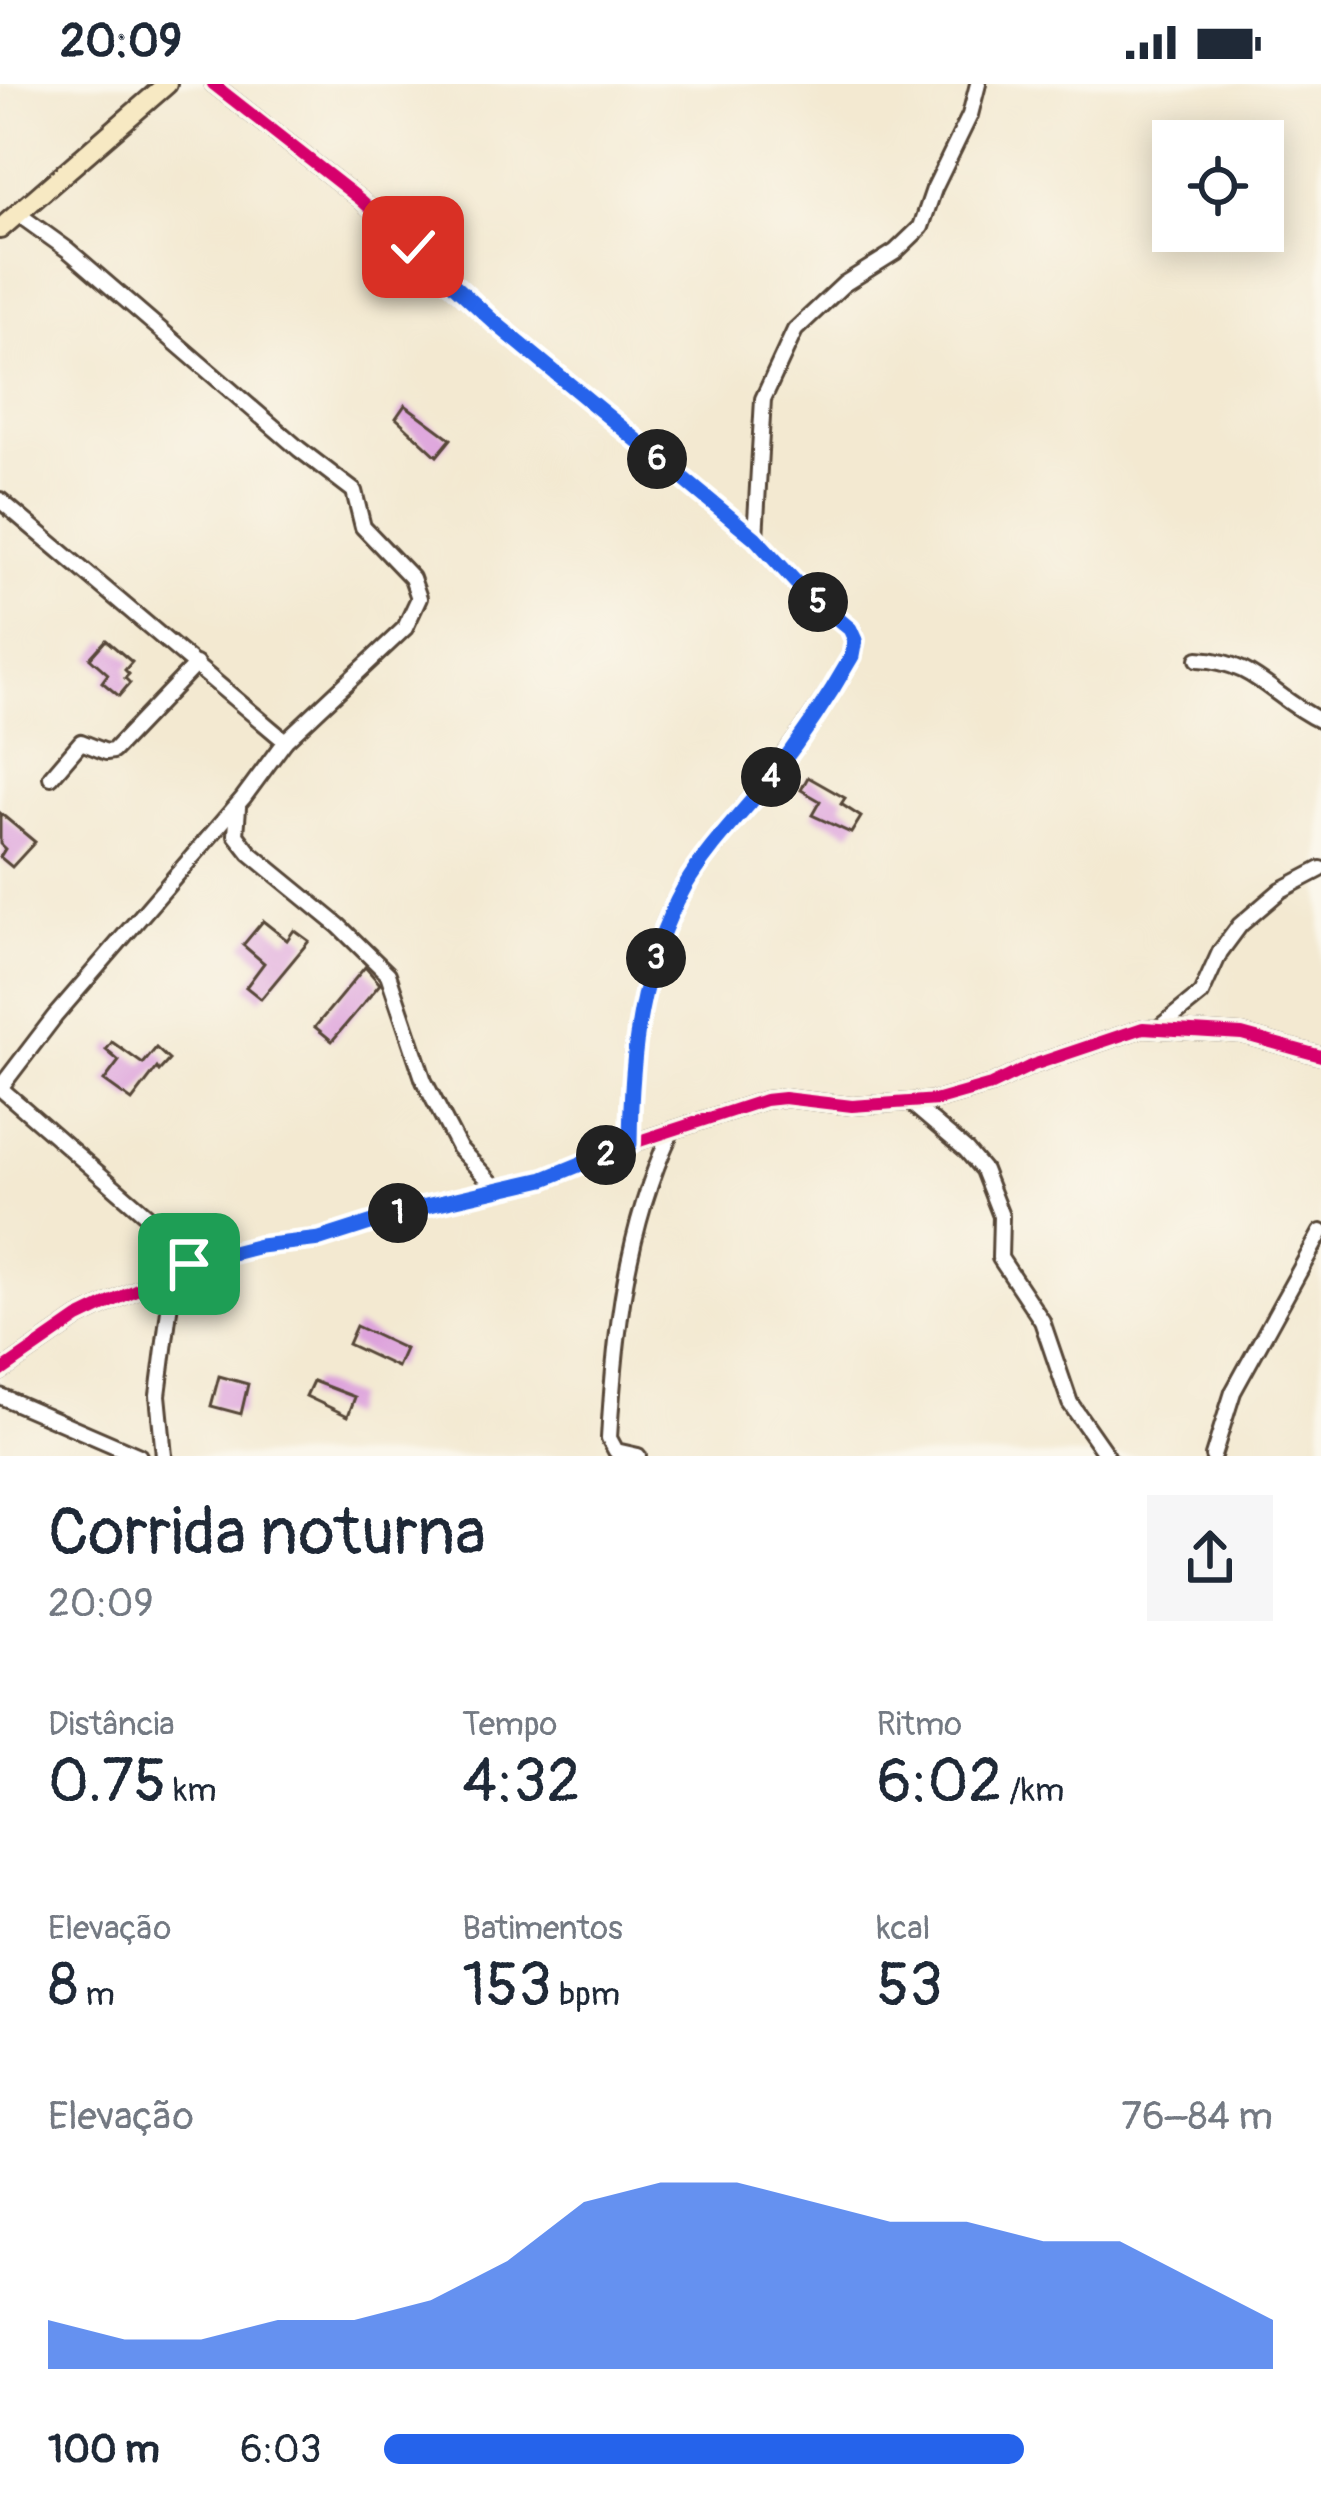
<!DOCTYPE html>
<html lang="pt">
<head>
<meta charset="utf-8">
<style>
	:root { --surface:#fff; --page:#f6f6f7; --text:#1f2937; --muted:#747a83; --accent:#2563eb }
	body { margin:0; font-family:Pangolin,sans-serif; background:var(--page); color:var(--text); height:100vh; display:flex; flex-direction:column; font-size:45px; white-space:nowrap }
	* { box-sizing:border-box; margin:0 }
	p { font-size:39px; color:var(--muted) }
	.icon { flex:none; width:66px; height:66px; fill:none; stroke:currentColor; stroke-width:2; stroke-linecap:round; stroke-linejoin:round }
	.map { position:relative; height:1372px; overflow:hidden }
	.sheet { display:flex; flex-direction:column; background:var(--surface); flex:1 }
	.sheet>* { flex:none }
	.tools { position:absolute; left:1152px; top:36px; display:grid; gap:24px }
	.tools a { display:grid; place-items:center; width:132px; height:132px; border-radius:0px; background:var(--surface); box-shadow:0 6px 30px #0003; font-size:60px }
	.pin { position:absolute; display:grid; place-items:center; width:102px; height:102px; color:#fff; margin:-51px; border-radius:24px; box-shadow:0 6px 18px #0006 }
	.km { position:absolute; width:60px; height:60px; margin:-30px; border-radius:50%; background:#222; color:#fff; font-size:33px; line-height:60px; text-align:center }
	.round { display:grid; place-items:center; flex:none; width:126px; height:126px; border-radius:0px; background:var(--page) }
	.overview { display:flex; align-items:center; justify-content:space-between; height:204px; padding:0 48px }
	h1 { font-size:66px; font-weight:600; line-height:90px }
	.stats { display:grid; grid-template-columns:repeat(3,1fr); gap:18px; height:204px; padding:12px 48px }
	.stats div { display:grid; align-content:center }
	.stats b { font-size:60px; font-weight:600 }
	.stats small { font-size:33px; font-weight:400 }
	.stats p { font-size:33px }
	.chart { height:336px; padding:24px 48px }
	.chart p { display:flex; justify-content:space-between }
	.chart svg { width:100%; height:216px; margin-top:12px; fill:var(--accent); opacity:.7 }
	ul { padding:0 48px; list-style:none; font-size:39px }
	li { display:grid; grid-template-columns:192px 144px 1fr; align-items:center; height:90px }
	li i { height:30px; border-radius:15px; background:var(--accent) }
	.status { display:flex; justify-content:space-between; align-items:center; height:84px; padding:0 60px; background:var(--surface); direction:ltr }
	.status svg { height:33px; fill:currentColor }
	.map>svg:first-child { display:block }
</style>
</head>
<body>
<div class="status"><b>20:09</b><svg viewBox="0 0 49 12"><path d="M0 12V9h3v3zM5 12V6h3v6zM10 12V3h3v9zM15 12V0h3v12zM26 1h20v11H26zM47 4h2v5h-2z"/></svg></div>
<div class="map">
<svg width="1321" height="1372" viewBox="0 0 1321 1372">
	<rect width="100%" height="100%" fill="#fbf7ec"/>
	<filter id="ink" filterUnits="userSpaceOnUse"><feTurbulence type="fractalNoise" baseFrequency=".00833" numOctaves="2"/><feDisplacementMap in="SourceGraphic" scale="24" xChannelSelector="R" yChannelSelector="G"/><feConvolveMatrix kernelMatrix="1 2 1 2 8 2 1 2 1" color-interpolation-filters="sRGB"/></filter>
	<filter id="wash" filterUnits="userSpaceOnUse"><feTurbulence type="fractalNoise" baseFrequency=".004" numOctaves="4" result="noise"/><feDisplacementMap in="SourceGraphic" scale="48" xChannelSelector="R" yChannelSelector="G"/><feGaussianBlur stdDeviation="2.7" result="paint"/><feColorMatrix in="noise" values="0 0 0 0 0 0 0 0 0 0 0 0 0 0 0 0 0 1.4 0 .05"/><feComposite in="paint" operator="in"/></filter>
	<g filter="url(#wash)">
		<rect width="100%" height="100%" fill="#f3e9d1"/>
		<g id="blocks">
			<g fill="#dda2dc">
				<polygon points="405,321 451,355 437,372 396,334"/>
				<polygon points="106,556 132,578 125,586 129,590 125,594 130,599 119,612 102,598 108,590 90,574"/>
				<polygon points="808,693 845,714 841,720 861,733 851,749 812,731 820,717 801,706"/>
				<polygon points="0,729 35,758 12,783 0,773 5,765 0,760"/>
				<polygon points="263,837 287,856 294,846 309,857 261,915 246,903 264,879 243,861"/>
				<polygon points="365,883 380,900 332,957 315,943"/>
				<polygon points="112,958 143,980 156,964 169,976 159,987 157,984 132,1017 104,997 119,977 106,966"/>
				<polygon points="356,1242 405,1265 397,1283 348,1260"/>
				<polygon points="219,1292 248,1300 241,1330 211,1322"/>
				<polygon points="313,1297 355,1313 348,1332 306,1312"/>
			</g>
		</g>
	</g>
	<g filter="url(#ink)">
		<use href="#blocks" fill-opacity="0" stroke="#574739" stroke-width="3"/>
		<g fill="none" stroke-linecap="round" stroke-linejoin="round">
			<defs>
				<g id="street">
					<path d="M213 0 361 116 493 238 755 454 800 503 851 545 855 556C850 583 831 605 816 627 777 686 730 738 690 795 639 866 631 976 630 1060"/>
					<polyline points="0,416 285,657"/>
					<polyline points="755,454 763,315 795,246 844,200 895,168 921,143 934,105 970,31 978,0"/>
					<path d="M1198 575C1257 578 1272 614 1321 637"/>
					<polyline points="51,693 81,658 106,668 113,667 196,580"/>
					<polyline points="238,723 236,751 250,769 339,842 388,890 424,997 459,1064 498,1106"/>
					<polyline points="1160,943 1201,910 1220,868 1240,841 1281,806 1321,785"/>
					<polyline points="0,1004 55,932 243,714 285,657 405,544 419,514 412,494 363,443 354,407 299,365 68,166 18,130"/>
					<polyline points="0,1004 173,1154 189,1180"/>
					<polyline points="911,1019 966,1066 983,1086 1001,1132 1000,1174 1042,1237 1070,1319 1107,1372"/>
					<polyline points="0,1288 78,1234 189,1180 260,1162 320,1155 417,1124 544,1095 630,1060 765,1016 784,1014 852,1022 938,1016 991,1001 1033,981 1143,944 1242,950 1321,972"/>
					<polyline points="0,1312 139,1372"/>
					<polyline points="164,1372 158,1311 174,1187"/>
					<path d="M638 1372 616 1367 609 1354C615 1248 626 1145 671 1048"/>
					<polyline points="1213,1372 1233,1308 1321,1148"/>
				</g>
				<polyline id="secondary" points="0,145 167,0"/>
			</defs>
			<use href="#street" stroke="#574739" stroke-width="20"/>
			<use href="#secondary" stroke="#574739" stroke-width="24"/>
			<use href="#street" stroke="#fff" stroke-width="14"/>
			<use href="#secondary" stroke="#f7e9c3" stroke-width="18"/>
			<defs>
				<g id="cycleway">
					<path d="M213 0 361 116 493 238 755 454 800 503 851 545 855 556C850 583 831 605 816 627 777 686 730 738 690 795 639 866 631 976 630 1060"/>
					<polyline points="0,1288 78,1234 189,1180 260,1162 320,1155 417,1124 544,1095 630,1060 765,1016 784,1014 852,1022 938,1016 991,1001 1033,981 1143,944 1242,950 1321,972"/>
				</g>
			</defs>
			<use href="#cycleway" stroke="#fbf7ec" stroke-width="20"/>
			<use href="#cycleway" stroke="#d6006c" stroke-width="12"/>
		</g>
	</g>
	<g fill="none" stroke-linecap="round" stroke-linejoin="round" filter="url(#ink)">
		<defs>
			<path id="route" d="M189 1180 260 1162 320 1155 417 1124 544 1095 630 1060C631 970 640 882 685 802 706 766 739 733 765 701 797 661 827 616 852 572L855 556 850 545 800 503 755 454 494 238 413 163"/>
		</defs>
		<use href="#route" stroke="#fff" stroke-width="24"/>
		<use href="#route" stroke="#2563eb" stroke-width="15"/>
	</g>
</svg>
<div class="tools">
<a><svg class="icon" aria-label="locate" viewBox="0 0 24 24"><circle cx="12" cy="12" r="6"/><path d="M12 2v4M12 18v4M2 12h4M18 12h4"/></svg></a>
</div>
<div class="pin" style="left:189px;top:1180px;background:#1e9e55"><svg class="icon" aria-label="arrive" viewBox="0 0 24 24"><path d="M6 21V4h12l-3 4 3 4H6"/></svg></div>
<div class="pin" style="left:413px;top:163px;background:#d93025"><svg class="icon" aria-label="check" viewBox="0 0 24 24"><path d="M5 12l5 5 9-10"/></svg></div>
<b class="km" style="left:398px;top:1129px">1</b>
<b class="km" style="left:606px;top:1071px">2</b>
<b class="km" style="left:656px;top:874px">3</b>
<b class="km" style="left:771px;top:693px">4</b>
<b class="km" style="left:818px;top:518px">5</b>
<b class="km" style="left:657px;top:375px">6</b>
</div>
<section class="sheet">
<div class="overview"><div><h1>Corrida noturna</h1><p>20:09</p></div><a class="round"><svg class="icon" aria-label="share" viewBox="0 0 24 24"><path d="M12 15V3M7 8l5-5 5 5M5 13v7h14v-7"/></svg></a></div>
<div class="stats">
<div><p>Distância</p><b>0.75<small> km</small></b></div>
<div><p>Tempo</p><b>4:32</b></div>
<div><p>Ritmo</p><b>6:02<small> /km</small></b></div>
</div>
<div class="stats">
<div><p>Elevação</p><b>8<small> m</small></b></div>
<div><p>Batimentos</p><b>153<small> bpm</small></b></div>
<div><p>kcal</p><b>53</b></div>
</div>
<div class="chart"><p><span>Elevação</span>76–84 m</p>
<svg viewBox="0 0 160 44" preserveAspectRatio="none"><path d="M0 44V34L10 38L20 38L30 34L40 34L50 30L60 22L70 10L80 6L90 6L100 10L110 14L120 14L130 18L140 18L150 26L160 34V44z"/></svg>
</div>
<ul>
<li><b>100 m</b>6:03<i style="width:72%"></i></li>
</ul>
</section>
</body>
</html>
